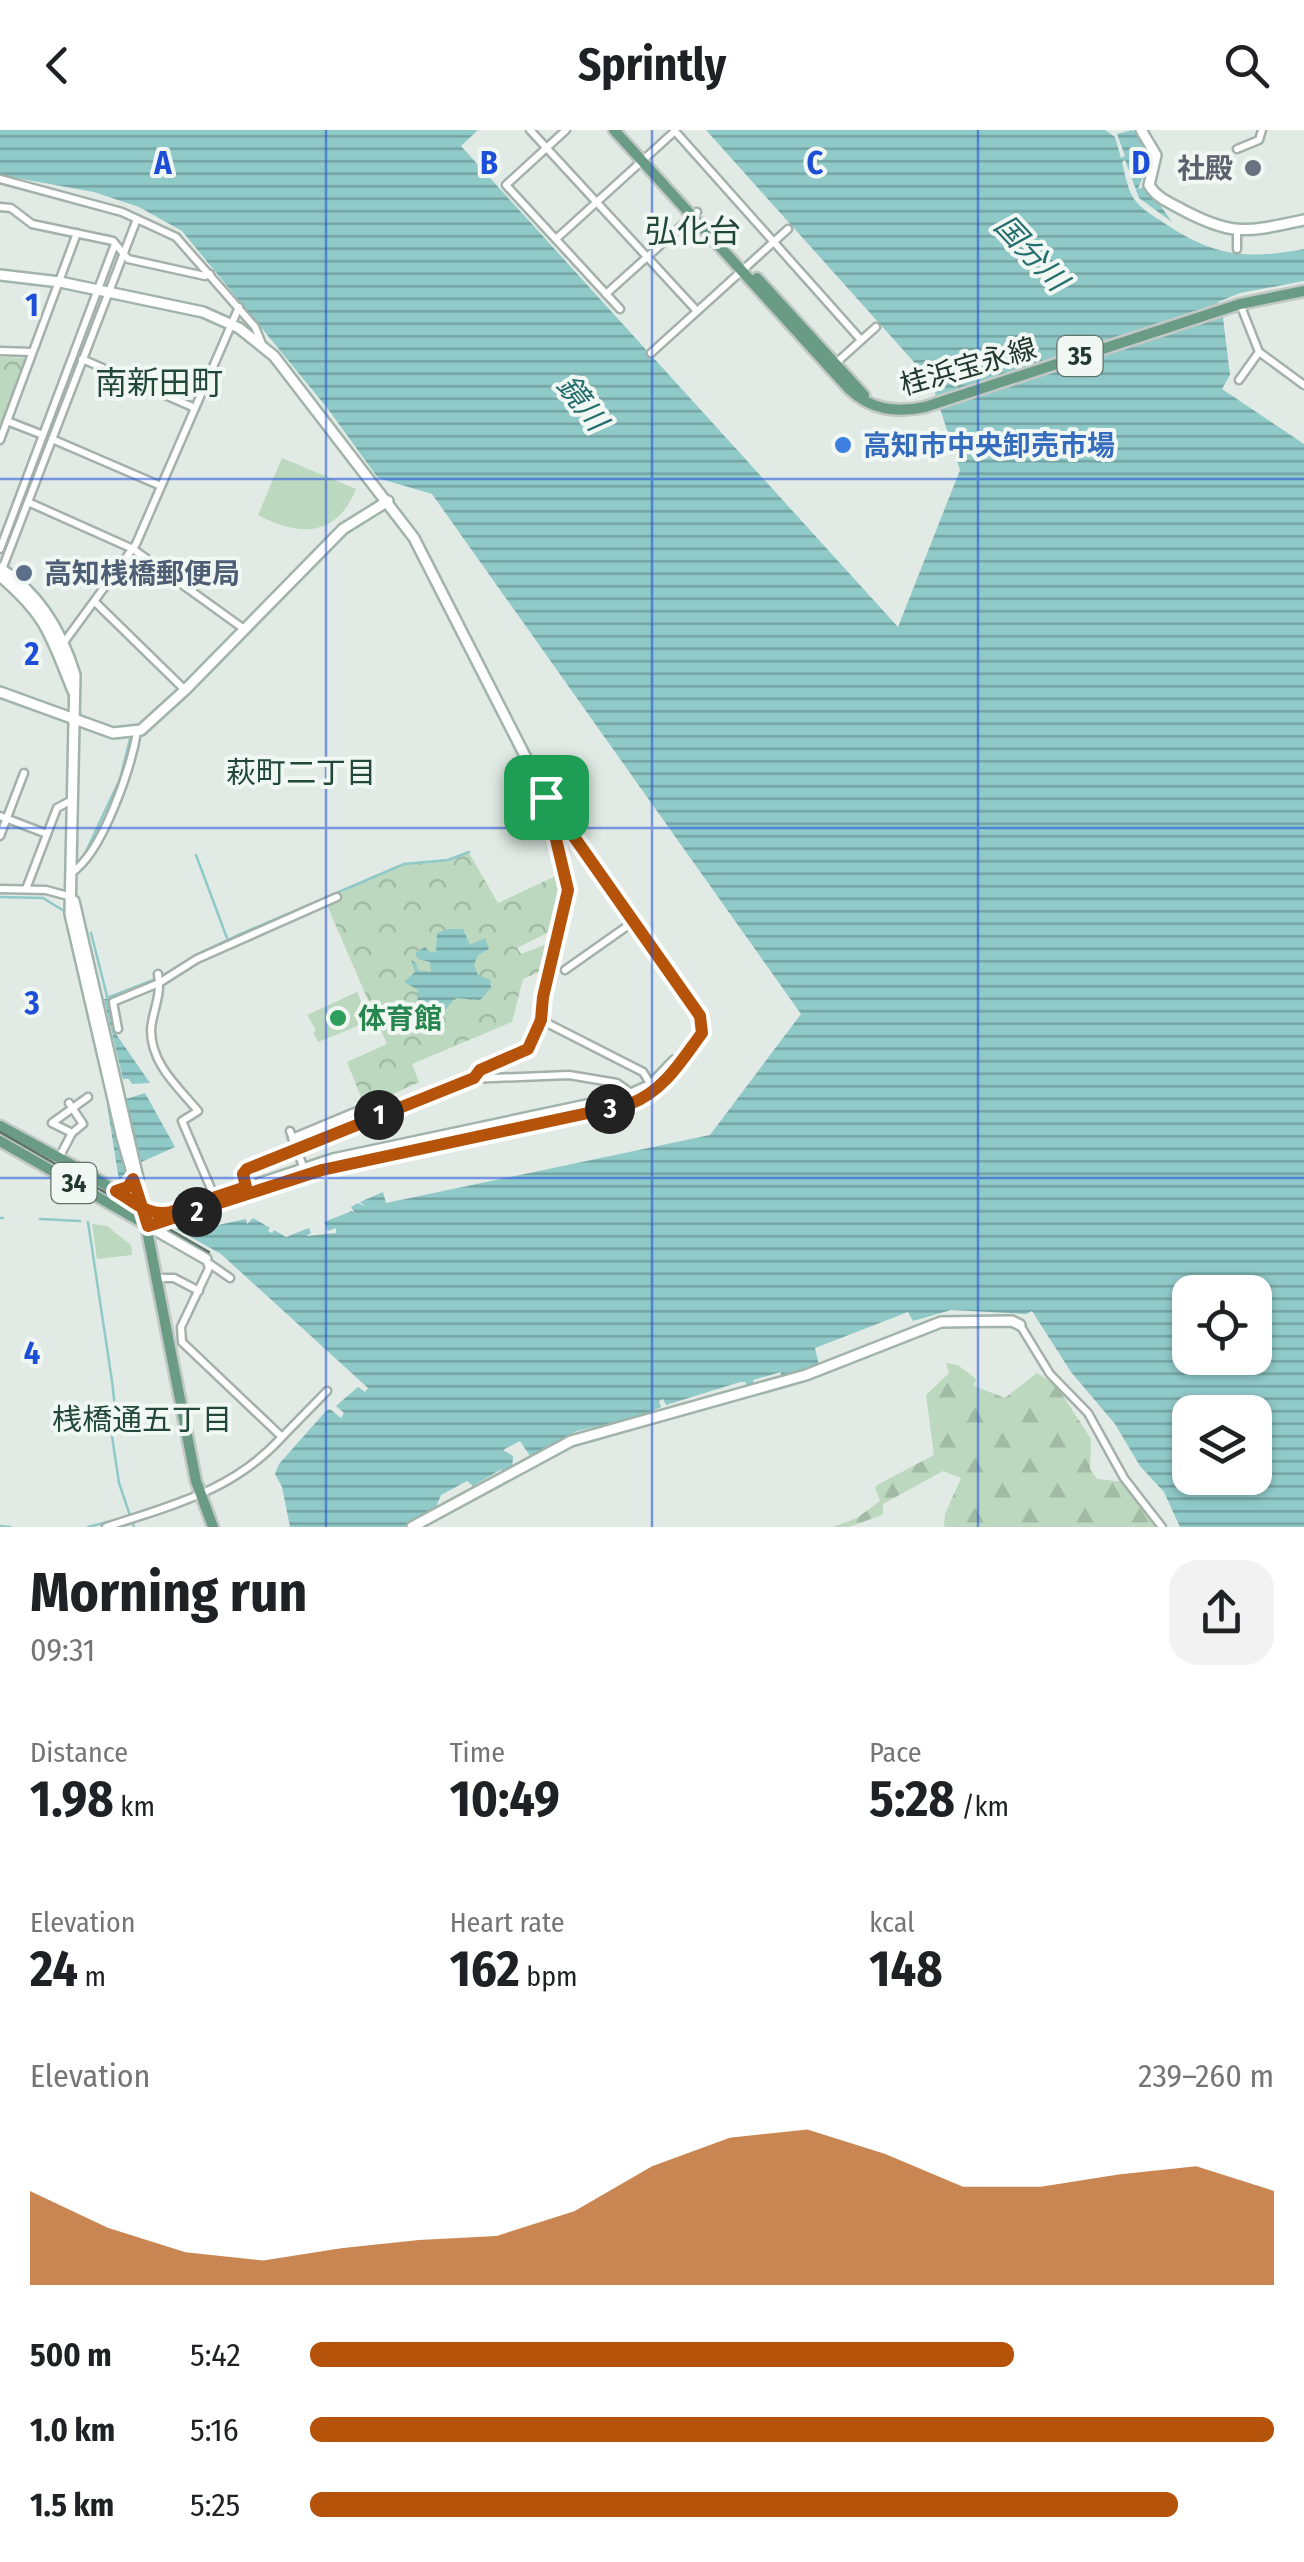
<!DOCTYPE html>
<html lang="en">
<head>
<meta charset="utf-8">
<style>
	:root { --surface:#fff; --page:#f2f2f2; --text:#202124; --muted:#757577; --accent:#b45309 }
	body { margin:0; font-family:"Fira Sans Condensed","Noto Sans JP",sans-serif; background:var(--page); color:var(--text); height:100vh; display:flex; flex-direction:column; font-size:38px; white-space:nowrap }
	* { box-sizing:border-box; margin:0 }
	p { font-size:32px; color:var(--muted) }
	.icon { flex:none; width:55px; height:55px; fill:none; stroke:currentColor; stroke-width:2; stroke-linecap:round; stroke-linejoin:round }
	.map { position:relative; height:1397px; overflow:hidden }
	.details { display:flex; flex-direction:column; background:var(--surface); flex:1 }
	.details>* { flex:none }
	.fabs { position:absolute; left:1172px; top:1145px; display:grid; gap:20px }
	.fabs a { display:grid; place-items:center; width:100px; height:100px; border-radius:20px; background:var(--surface); box-shadow:0 2px 8px #0004; font-size:50px }
	.pin { position:absolute; display:grid; place-items:center; width:85px; height:85px; color:#fff; margin:-42px; border-radius:20px; box-shadow:0 5px 15px #0006 }
	.km { position:absolute; width:50px; height:50px; margin:-25px; border-radius:50%; background:#222; color:#fff; font-size:28px; line-height:50px; text-align:center }
	.round { display:grid; place-items:center; flex:none; width:105px; height:105px; border-radius:30px; background:var(--page) }
	.summary { display:flex; align-items:center; justify-content:space-between; height:170px; padding:0 30px }
	h1 { font-size:55px; font-weight:700; line-height:75px }
	.stats { display:grid; grid-template-columns:repeat(3,1fr); gap:15px; height:170px; padding:10px 30px }
	.stats div { display:grid; align-content:center }
	.stats b { font-size:50px; font-weight:700 }
	.stats small { font-size:28px; font-weight:400 }
	.stats p { font-size:28px }
	.chart { height:280px; padding:20px 30px }
	.chart p { display:flex; justify-content:space-between }
	.chart svg { width:100%; height:180px; margin-top:10px; fill:var(--accent); opacity:.7 }
	ul { padding:0 30px; list-style:none; font-size:32px }
	li { display:grid; grid-template-columns:160px 120px 1fr; align-items:center; height:75px }
	li i { height:25px; border-radius:12px; background:var(--accent) }
	header { display:flex; justify-content:space-between; align-items:center; height:130px; padding:0 30px; background:var(--surface); font-size:45px; font-weight:700 }
	.map>svg:first-child { display:block }
</style>
</head>
<body>
<header><svg class="icon" aria-label="back" viewBox="0 0 24 24"><path d="M15 5l-7 7 7 7"/></svg>Sprintly<svg class="icon" aria-label="search" viewBox="0 0 24 24"><circle cx="10" cy="10" r="6"/><path d="M15 15l6 6"/></svg></header>
<div class="map">
<svg width="1304" height="1397" viewBox="0 0 1304 1397">
	<defs>
		<pattern id="forest-firs" width="22" height="20" patternUnits="userSpaceOnUse" patternTransform="scale(2.5)"><rect width="22" height="20" fill="#bcd9bf"/><path d="M5 1l3.5 6h-7zM16 11l3.5 6h-7z" fill="#a1bba4"/></pattern>
		<pattern id="park-crowns" width="20" height="18" patternUnits="userSpaceOnUse" patternTransform="scale(2.5)"><rect width="20" height="18" fill="#bcd9bf"/><path d="M2 6a3 3 0 1 1 6 0M12 15a3 3 0 1 1 6 0" fill="none" stroke="#a1bba4"/></pattern>
		<pattern id="water-rules" width="6" height="5" patternUnits="userSpaceOnUse" patternTransform="scale(2.5)"><rect width="6" height="5" fill="#8fc9c8"/><path d="M0 2.5h6" fill="none" stroke="#74a4a3"/></pattern>
	</defs>
	<rect width="100%" height="100%" fill="#e1eae4"/>
	<g fill="#bcd9bf">
		<path d="M282 328 356 359C337 407 299 407 258 385Z"/>
		<polygon points="357,862 370,891 318,912 313,902 316,900 307,885"/>
		<polygon points="92,1094 107,1096 131,1115 132,1125 97,1129"/>
	</g>
	<polygon fill="url(#forest-firs)" points="946,1233 958,1235 976,1249 974,1256 1005,1268 1037,1243 1056,1255 1091,1309 1090,1339 1097,1349 1125,1352 1155,1397 944,1397 945,1384 961,1348 943,1341 883,1374 883,1384 879,1386 849,1397 833,1397 857,1388 880,1371 875,1358 877,1355 934,1325 926,1265 949,1243"/>
	<g fill="url(#park-crowns)">
		<polygon points="0,227 25,228 0,295"/>
		<path d="M469 723 498 773 560 744 562 747 563 773 557 798 517 818 521 824 552 812 546 839 523 849 512 892 412 934 419 952 365 977 347 932 387 914 326 773C349 756 385 738 414 733 438 730 446 733 469 723Z"/>
	</g>
	<g fill="url(#water-rules)" fill-rule="evenodd">
		<path d="M0 0H478L461 16 898 497 960 340 931 251 706 0H1105L1115 7 1121 28 1125 26 1117 4 1132 0 1143 10 1151 26 1138 59 1144 57 1162 73 1160 75 1172 92 1139 68 1125 30 1122 32C1125 44 1127 58 1134 69 1141 79 1154 86 1164 93 1213 126 1247 130 1304 119V151L1240 163 1218 172 1223 188 1230 245 1222 259 1304 314V1397H1180L1164 1362 1140 1336 1115 1294 1071 1242 1032 1181 1026 1184 951 1180 913 1191 908 1182 815 1218 819 1235 780 1249 781 1242 753 1250 754 1256 745 1258 746 1252H740L666 1275 663 1269 659 1271 661 1277 639 1287 577 1301 530 1326 520 1311 503 1320 513 1326 512 1340H500L473 1356 467 1351 441 1365 436 1377 404 1397H290L282 1357 275 1344 279 1334 326 1281 330 1279 341 1288 344 1283 336 1276 358 1257 365 1262 368 1258 221 1124 176 1099 195 1091 209 1097 246 1089 247 1094 253 1088 270 1098 268 1101 272 1103 274 1100 286 1107 309 1098 311 1103 306 1106 336 1103V1098L328 1101 324 1092 352 1081 355 1083 351 1077 358 1073 366 1077 360 1072 383 1062 386 1073 710 1005 801 884 432 364 378 348 328 279 182 101 139 77 94 62 0 45ZM1190 1162H1255V1228H1190ZM1190 1282H1255V1348H1190Z"/>
		<polygon points="448,799 463,799 470,815 485,808 489,819 478,825 474,835 478,845 490,850 491,858 480,870 455,868 440,887 429,889 417,878 418,860 404,852 415,842 411,830 416,833 418,840 431,842 430,832 418,829 415,823 425,817 430,822 436,822 437,803"/>
		<polygon points="104,869 111,869 116,904 150,953 132,954 129,949 123,949"/>
		<polygon points="145,963 175,1017 139,1033 119,1050 107,975"/>
	</g>
	<polygon fill="#e1eae4" points="1219,173 1224,186 941,279 935,266"/>
	<g fill="none" stroke-linecap="round" stroke-linejoin="round">
		<g stroke="#8fc9c8" stroke-width="2.5">
			<polyline points="95,157 102,141"/>
			<polyline points="87,180 92,164"/>
			<polyline points="196,725 227,808"/>
			<polyline points="83,728 120,649 130,609"/>
			<polyline points="0,767 43,768 64,781"/>
			<polyline points="91,803 107,866"/>
			<polyline points="107,868 161,847 196,825 243,803 404,734 448,730 469,722"/>
			<polyline points="0,1088 3,1088"/>
			<polyline points="40,1089 80,1091"/>
			<polyline points="88,1092 112,1251 117,1295 112,1306 119,1353 134,1397"/>
			<polyline points="0,1396 10,1397"/>
			<polyline points="88,1397 111,1391"/>
		</g>
		<defs>
			<g id="street">
				<polyline points="530,0 697,181"/>
				<polyline points="566,0 506,55 620,179"/>
				<polyline points="674,0 861,210"/>
				<polyline points="1237,19 1259,10 1262,0"/>
				<polyline points="0,49 122,82 176,107 255,197 262,214"/>
				<polyline points="0,77 11,78 32,94 113,111 128,129 205,146 210,144"/>
				<polyline points="556,109 675,1"/>
				<polyline points="1237,119 1237,101"/>
				<polyline points="606,164 697,82"/>
				<polyline points="0,221 32,222"/>
				<polyline points="1259,222 1304,255"/>
				<polyline points="651,223 788,99"/>
				<polyline points="82,229 195,278"/>
				<polyline points="836,233 876,197"/>
				<polyline points="1239,250 1259,222 1240,174"/>
				<polyline points="7,291 43,305"/>
				<polyline points="52,309 161,356"/>
				<polyline points="0,310 77,103"/>
				<polyline points="28,372 133,419 244,499"/>
				<polyline points="0,419 115,114"/>
				<polyline points="1,442 137,89"/>
				<polyline points="95,472 185,560"/>
				<polyline points="62,515 136,414 239,177"/>
				<polyline points="547,673 567,761 543,867 541,890 643,942 651,955"/>
				<polyline points="0,686 47,704"/>
				<polyline points="0,706 24,643"/>
				<path d="M71 743C102 724 131 638 137 602"/>
				<polyline points="0,759 46,760 72,767"/>
				<polyline points="26,759 57,678 72,670"/>
				<polyline points="565,840 633,792"/>
				<polyline points="118,899 113,872 159,853 158,844"/>
				<polyline points="475,947 480,941 528,919 537,893 541,890"/>
				<polyline points="290,1001 304,1039"/>
				<polyline points="72,1003 52,993 88,967"/>
				<polyline points="292,1008 364,978"/>
				<polyline points="52,1041 72,1003 83,994 69,973"/>
				<polyline points="246,1057 243,1044 247,1039 469,949 569,945 617,953 634,965"/>
				<path d="M215 1068 182 991 198 981C178 957 151 934 151 900 152 883 160 869 159 853L197 829 337 767"/>
				<polyline points="210,1134 230,1148"/>
				<polyline points="158,1148 174,1148 199,1161"/>
				<polyline points="1020,1195 1050,1244 1088,1283 1124,1348 1162,1397"/>
				<polyline points="282,1307 327,1261"/>
				<path d="M106 1397C172 1375 233 1361 282 1307L182 1212 181 1197 209 1138 206 1129"/>
			</g>
			<g id="secondary">
				<path d="M1141 0 1156 25 1149 55C1156 67 1168 72 1181 79 1233 107 1247 102 1304 90"/>
				<polyline points="0,145 60,152 203,182 239,198 274,226 414,408 546,667 702,892"/>
				<path d="M0 438C39 463 62 502 75 545L70 784 122 1008 143 1080"/>
				<path d="M0 446C48 487 50 505 73 561"/>
				<polyline points="0,562 113,603 141,600 185,560 343,399 388,371"/>
				<polyline points="74,771 138,1048"/>
				<polyline points="143,1080 159,1085 171,1083 333,1029 624,967 651,955 674,931"/>
				<path d="M148 1096 322 1040 639 971C659 960 705 916 702 892"/>
				<polyline points="150,1097 206,1129"/>
				<polyline points="412,1397 571,1311 806,1245 941,1192 1012,1191 1020,1195"/>
			</g>
			<g id="primary">
				<path d="M614 0 849 259C871 280 896 283 925 277L1240 174 1304 161"/>
				<polyline points="757,148 864,265"/>
				<polyline points="0,996 94,1047 143,1080 196,1351 213,1397"/>
				<polyline points="0,1011 147,1095"/>
			</g>
		</defs>
		<use href="#street" stroke="#a4b1aa" stroke-width="11"/>
		<use href="#secondary" stroke="#a1b4aa" stroke-width="14"/>
		<use href="#primary" stroke="#c1c8c5" stroke-width="15"/>
		<use href="#street" stroke="#fff" stroke-width="6"/>
		<use href="#secondary" stroke="#fff" stroke-width="9"/>
		<use href="#primary" stroke="#6a9b85" stroke-width="10"/>
		<polyline stroke="#5e746a" stroke-width="2.5" points="0,1002 209,1122"/>
	</g>
	<g fill="none" stroke-linecap="round" stroke-linejoin="round">
		<defs>
			<path id="route" d="M546 667 568 760 543 867 541 890 528 919 480 940 474 948 247 1039 243 1044 246 1057 171 1082C148 1087 135 1072 116 1061L128 1057 133 1049 143 1080 148 1096 322 1040 630 974C664 961 681 931 702 903L700 886 546 667"/>
		</defs>
		<use href="#route" stroke="#fff" stroke-width="20"/>
		<use href="#route" stroke="#b45309" stroke-width="12"/>
	</g>
	<path fill="none" stroke="#1d4ed8" stroke-width="2.5" stroke-opacity="0.55" d="M326 0V1397M652 0V1397M978 0V1397M0 349H1304M0 698H1304M0 1048H1304"/>
	<circle fill="#6b7280" stroke="#f1f7f3" stroke-width="4" cx="1253" cy="38" r="10"/>
	<circle fill="#3f7fe0" stroke="#f1f7f3" stroke-width="4" cx="843" cy="315" r="10"/>
	<circle fill="#5c6f8a" stroke="#f1f7f3" stroke-width="4" cx="24" cy="443" r="10"/>
	<circle fill="#2e9e5b" stroke="#f1f7f3" stroke-width="4" cx="338" cy="888" r="10"/>
	<g text-anchor="middle" stroke-width="8" stroke-linejoin="round" paint-order="stroke">
		<g fill="#f1f7f3" stroke="#61726a" stroke-width="2.5">
			<rect x="1057.5" y="206" width="45" height="40" rx="8"/>
			<rect x="51.5" y="1033" width="45" height="40" rx="8"/>
		</g>
		<g font-size="25" font-weight="bold" fill="#23392f">
			<text x="1080" y="235">35</text>
			<text x="74" y="1062">34</text>
		</g>
		<g font-size="28" font-weight="bold" fill="#5b616d" stroke="#f1f7f3" text-anchor="end">
			<text x="1233" y="48">社殿</text>
		</g>
		<g font-size="28" fill="#23392f" stroke="#f1f7f3">
			<text transform="translate(968 236) rotate(-16)" y="10">桂浜宝永線</text>
		</g>
		<g font-size="28" font-weight="bold" fill="#366cbe" stroke="#f1f7f3" text-anchor="start">
			<text x="863" y="325">高知市中央卸売市場</text>
		</g>
		<g font-size="28" font-weight="bold" fill="#4e5e75" stroke="#f1f7f3" text-anchor="start">
			<text x="44" y="453">高知桟橋郵便局</text>
		</g>
		<g font-size="28" font-weight="bold" fill="#27864d" stroke="#f1f7f3" text-anchor="start">
			<text x="358" y="898">体育館</text>
		</g>
		<g font-size="30" font-style="italic" fill="#246e6d" stroke="#f1f7f3">
			<text transform="translate(1031 123) rotate(47)" y="10">国分川</text>
			<text transform="translate(582 273) rotate(52)" y="10">鏡川</text>
		</g>
		<g font-size="30" fill="#224838" stroke="#f1f7f3">
			<text x="301" y="653">萩町二丁目</text>
			<text x="142" y="1300">桟橋通五丁目</text>
		</g>
		<g font-size="32" fill="#224838" stroke="#f1f7f3">
			<text x="693" y="112">弘化台</text>
			<text x="159" y="264">南新田町</text>
		</g>
	</g>
	<g font-size="32" text-anchor="middle" font-weight="bold" fill="#1d4ed8" stroke="#f1f7f3" stroke-width="8" stroke-linejoin="round" paint-order="stroke">
		<text x="163" y="44">A</text>
		<text x="489" y="44">B</text>
		<text x="815" y="44">C</text>
		<text x="1141" y="44">D</text>
		<text x="32" y="186">1</text>
		<text x="32" y="535">2</text>
		<text x="32" y="884">3</text>
		<text x="32" y="1234">4</text>
	</g>
</svg>
<div class="fabs">
<a><svg class="icon" aria-label="locate" viewBox="0 0 24 24"><circle cx="12" cy="12" r="6"/><path d="M12 2v4M12 18v4M2 12h4M18 12h4"/></svg></a>
<a><svg class="icon" aria-label="layers" viewBox="0 0 24 24"><path d="M12 4l9 5-9 5-9-5zM3 14l9 5 9-5"/></svg></a>
</div>
<div class="pin" style="left:546px;top:667px;background:#1e9e55"><svg class="icon" aria-label="arrive" viewBox="0 0 24 24"><path d="M6 21V4h12l-3 4 3 4H6"/></svg></div>
<b class="km" style="left:379px;top:985px">1</b>
<b class="km" style="left:197px;top:1082px">2</b>
<b class="km" style="left:610px;top:979px">3</b>
</div>
<section class="details">
<div class="summary"><div><h1>Morning run</h1><p>09:31</p></div><a class="round"><svg class="icon" aria-label="share" viewBox="0 0 24 24"><path d="M12 15V3M7 8l5-5 5 5M5 13v7h14v-7"/></svg></a></div>
<div class="stats">
<div><p>Distance</p><b>1.98<small> km</small></b></div>
<div><p>Time</p><b>10:49</b></div>
<div><p>Pace</p><b>5:28<small> /km</small></b></div>
</div>
<div class="stats">
<div><p>Elevation</p><b>24<small> m</small></b></div>
<div><p>Heart rate</p><b>162<small> bpm</small></b></div>
<div><p>kcal</p><b>148</b></div>
</div>
<div class="chart"><p><span>Elevation</span>239–260 m</p>
<svg viewBox="0 0 160 44" preserveAspectRatio="none"><path d="M0 44V21L10 30L20 36L30 38L40 35L50 33L60 32L70 26L80 15L90 8L100 6L110 12L120 20L130 20L140 17L150 15L160 21V44z"/></svg>
</div>
<ul>
<li><b>500 m</b>5:42<i style="width:73%"></i></li>
<li><b>1.0 km</b>5:16<i style="width:100%"></i></li>
<li><b>1.5 km</b>5:25<i style="width:90%"></i></li>
</ul>
</section>
</body>
</html>
